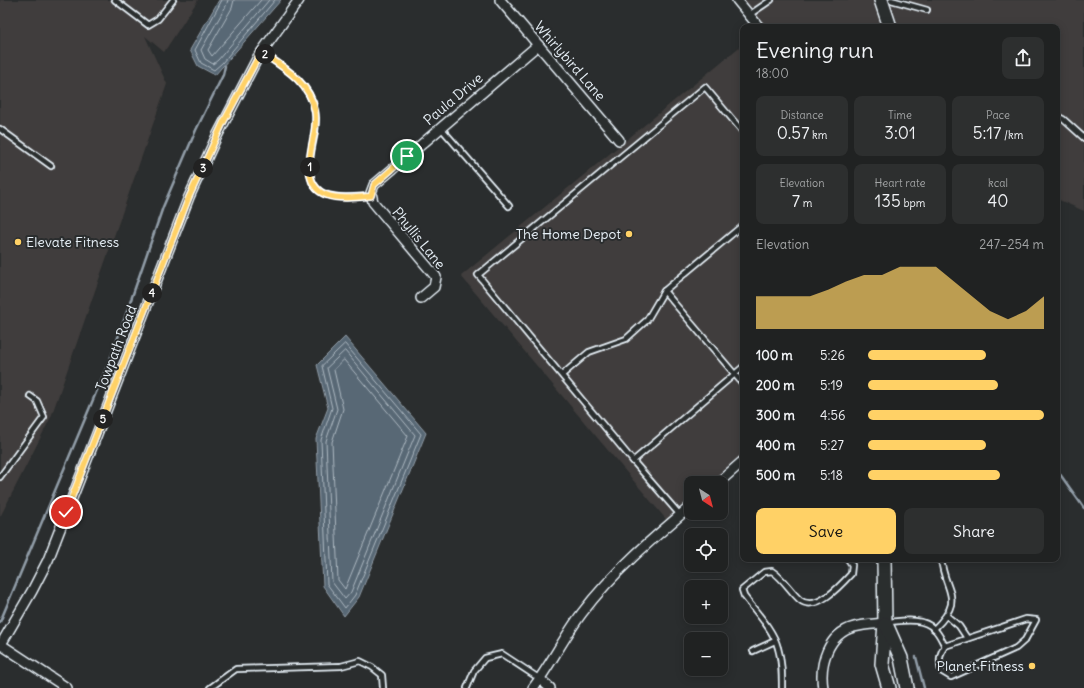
<!DOCTYPE html>
<html lang="en">
<head>
<meta charset="utf-8">
<style>
	:root { --surface:#202222; --page:#2d2f2f; --text:#f1f3f6; --muted:#a2a4a5; --line:#3d3f40; --accent:#ffd166 }
	body { margin:0; font-family:Delius,sans-serif; background:var(--page); color:var(--text); height:100vh; display:flex; flex-direction:column; font-size:15px; white-space:nowrap }
	* { box-sizing:border-box; margin:0 }
	p { font-size:13px; color:var(--muted) }
	.icon { flex:none; width:22px; height:22px; fill:none; stroke:currentColor; stroke-width:2; stroke-linecap:round; stroke-linejoin:round }
	.map { position:relative; flex:1; overflow:hidden }
	.sheet { position:absolute; left:740px; top:24px; width:320px; height:538px; display:flex; flex-direction:column; background:var(--surface); border-radius:8px; box-shadow:0 2px 10px #0003,0 0 0 1px var(--line) }
	.sheet>* { flex:none }
	.needle { width:26px; rotate:144deg }
	.buttons { position:absolute; left:684px; top:476px; display:grid; gap:8px }
	.buttons a { display:grid; place-items:center; width:44px; height:44px; border-radius:8px; background:var(--surface); box-shadow:0 2px 10px #0003,0 0 0 1px var(--line); font-size:20px }
	.pin { position:absolute; display:grid; place-items:center; width:34px; height:34px; color:#fff; margin:-17px; border:2px solid #fff; border-radius:50%; box-shadow:0 1px 4px #0007 }
	.km { position:absolute; width:20px; height:20px; margin:-10px; border-radius:50%; background:#222; color:#fff; font-size:11px; line-height:20px; text-align:center }
	.round { display:grid; place-items:center; flex:none; width:42px; height:42px; border-radius:8px; background:var(--page) }
	.overview { display:flex; align-items:center; justify-content:space-between; height:68px; padding:0 16px }
	h1 { font-size:22px; font-weight:600; line-height:30px }
	.stats { display:grid; grid-template-columns:repeat(3,1fr); gap:6px; height:68px; padding:4px 16px }
	.stats div { display:grid; align-content:center; border-radius:8px; background:var(--page); text-align:center }
	.stats b { font-size:17px; font-weight:600 }
	.stats small { font-size:11px; font-weight:400 }
	.stats p { font-size:11px }
	.chart { height:112px; padding:8px 16px }
	.chart p { display:flex; justify-content:space-between }
	.chart svg { width:100%; height:72px; margin-top:4px; fill:var(--accent); opacity:.7 }
	.action { display:flex; gap:8px; margin-top:auto; padding:8px 16px }
	.action a { flex:1; height:46px; border-radius:8px; background:var(--accent); color:#111; font-size:16px; font-weight:600; line-height:46px; text-align:center }
	.action a+a { background:var(--page); color:var(--text) }
	ul { padding:0 16px; list-style:none; font-size:13px }
	li { display:grid; grid-template-columns:64px 48px 1fr; align-items:center; height:30px }
	li i { height:10px; border-radius:5px; background:var(--accent) }
	.map>svg:first-child { display:block }
</style>
</head>
<body>
<div class="map">
<svg width="1084" height="688" viewBox="0 0 1084 688">
	<rect width="100%" height="100%" fill="#2a2d2e"/>
	<filter id="ink" filterUnits="userSpaceOnUse"><feTurbulence type="fractalNoise" baseFrequency=".025" numOctaves="2"/><feDisplacementMap in="SourceGraphic" scale="8" xChannelSelector="R" yChannelSelector="G"/><feConvolveMatrix kernelMatrix="1 2 1 2 8 2 1 2 1" color-interpolation-filters="sRGB"/></filter>
	<g filter="url(#ink)">
		<g fill="#403d3c">
			<polygon points="0,0 198,0 164,52 145,36 167,84 51,417 0,517"/>
			<polygon points="741,0 1084,0 1084,211 1057,199 1057,27 762,27"/>
			<polygon points="743,44 743,461 718,483 691,483 691,506 670,524 461,276"/>
		</g>
		<g fill="#586774" stroke="#929ea9">
			<polygon points="219,0 281,0 215,75 198,66 190,50"/>
			<polygon points="345,337 426,433 359,597 344,616 323,586 316,439 328,408 317,365"/>
		</g>
		<g fill="none" stroke-linecap="round" stroke-linejoin="round">
			<g stroke="#aebac3" stroke-width="1">
				<polyline points="222,0 195,50 201,63 214,70 222,63 275,0"/>
				<polyline points="228,0 226,6 201,50 205,59 213,64 218,60 269,0"/>
				<polyline points="234,0 232,8 208,50 212,56 261,0"/>
				<polygon points="345,344 421,434 355,595 345,608 327,584 321,440 332,408 322,366"/>
				<polygon points="345,351 415,435 351,592 345,599 332,582 326,441 337,409 327,368"/>
				<polygon points="344,360 408,436 345,589 338,580 332,442 343,409 334,370"/>
			</g>
			<g stroke="#929ea9" stroke-width="2.5">
				<polyline points="1039,27 1040,26"/>
				<polyline points="1057,470 1084,508"/>
				<polyline points="0,622 113,352 163,207 196,130 223,75 225,66"/>
				<polyline points="916,657 924,688"/>
			</g>
			<defs>
				<g id="lane">
					<polyline points="115,0 148,25 158,19 173,0"/>
					<polyline points="891,0 927,10"/>
					<polyline points="749,15 771,0"/>
					<path d="M261 52C283 67 310 82 315 111 318 127 312 142 310 159 305 203 340 198 371 196"/>
					<polyline points="1057,116 1063,119 1084,138"/>
					<polyline points="441,128 509,206"/>
					<polyline points="0,129 51,166"/>
					<polyline points="743,225 664,291 743,384"/>
					<polyline points="562,375 589,352 626,339 647,320 664,291"/>
					<polyline points="633,461 478,275 705,87 743,132"/>
					<polyline points="0,477 44,417 37,401 30,396"/>
					<polyline points="680,515 633,461 743,367"/>
					<polyline points="947,616 959,626 967,638"/>
					<path d="M1026 619 1036 620 1025 640 1016 648 951 677 941 671C939 661 939 654 945 646Z"/>
					<path d="M888 622C902 621 923 617 934 629 939 633 942 641 945 646"/>
					<path d="M934 629C966 598 945 594 941 559"/>
					<polyline points="753,651 775,641"/>
					<polyline points="210,688 236,669 341,666 360,661 372,667 382,675 383,688"/>
					<polyline points="467,688 474,671 485,658 502,654 540,679"/>
					<path d="M782 688C782 674 782 661 778 648 773 629 755 611 744 596L742 590 764 572 772 571C783 578 790 591 800 600 816 613 841 585 851 574L852 565 848 559"/>
				</g>
				<g id="street">
					<polyline points="500,0 619,140"/>
					<polyline points="737,0 759,27"/>
					<polyline points="421,298 434,287 436,277 373,202 371,193 374,185 538,45"/>
					<polyline points="718,483 743,461"/>
					<polyline points="0,644 67,688"/>
					<polyline points="0,646 32,591 48,560 189,197 216,138 258,57 299,0"/>
					<polyline points="540,679 550,688"/>
					<path d="M533 688C551 664 564 637 582 613 613 572 652 539 691 506"/>
					<path d="M823 688C819 664 828 634 854 627 864 624 875 624 885 623"/>
				</g>
				<g id="secondary">
					<polyline points="881,0 890,27"/>
					<polyline points="884,559 885,623 882,664 889,688"/>
					<polyline points="886,624 901,658 907,688"/>
				</g>
			</defs>
			<use href="#lane" stroke="#e8f1f8" stroke-width="8"/>
			<use href="#street" stroke="#e8f1f8" stroke-width="12"/>
			<use href="#secondary" stroke="#e8f1f8" stroke-width="16"/>
			<use href="#lane" stroke="#2a2d2e" stroke-width="4.5"/>
			<use href="#street" stroke="#2a2d2e" stroke-width="9"/>
			<use href="#secondary" stroke="#2a2d2e" stroke-width="13"/>
		</g>
	</g>
	<g fill="none" stroke-linecap="round" stroke-linejoin="round" filter="url(#ink)">
		<defs>
			<path id="route" d="M66 512 189 197 223 123 261 52C283 67 310 82 315 111 318 127 311 142 310 159 305 203 340 199 371 196L374 185 407 156"/>
		</defs>
		<use href="#route" stroke="#fff" stroke-width="8"/>
		<use href="#route" stroke="#ffd166" stroke-width="5"/>
	</g>
	<g fill="#ffd166" stroke="#2a2d2e" stroke-width="1.5">
		<circle cx="629" cy="234" r="4"/>
		<circle cx="18" cy="242" r="4"/>
		<circle cx="1032" cy="666" r="4"/>
	</g>
	<g text-anchor="middle" stroke-width="4" stroke-linejoin="round" paint-order="stroke">
		<g font-size="14" fill="#e8f1f8" stroke="#2a2d2e">
			<text transform="translate(570 61) rotate(49)" y="5">Whirlybird Lane</text>
			<text transform="translate(453 99) rotate(-40)" y="5">Paula Drive</text>
			<text transform="translate(419 238) rotate(51)" y="5">Phyllis Lane</text>
			<text transform="translate(116 348) rotate(-69)" y="5">Towpath Road</text>
		</g>
		<g font-size="14" fill="#e8f1f8" stroke="#2a2d2e" text-anchor="end">
			<text x="621" y="239">The Home Depot</text>
			<text x="26" y="247" text-anchor="start">Elevate Fitness</text>
			<text x="1024" y="671">Planet Fitness</text>
		</g>
	</g>
</svg>
<div class="buttons">
<a><svg class="needle" viewBox="-14 -14 28 28"><path d="M0-13l5 13h-10z" fill="#e53935"/><path d="M0 13l5-13h-10z" fill="#a2a4a5"/></svg></a>
<a><svg class="icon" aria-label="locate" viewBox="0 0 24 24"><circle cx="12" cy="12" r="6"/><path d="M12 2v4M12 18v4M2 12h4M18 12h4"/></svg></a>
<a>+</a>
<a>−</a>
</div>
<div class="pin" style="left:407px;top:156px;background:#1e9e55"><svg class="icon" aria-label="arrive" viewBox="0 0 24 24"><path d="M6 21V4h12l-3 4 3 4H6"/></svg></div>
<div class="pin" style="left:66px;top:512px;background:#d93025"><svg class="icon" aria-label="check" viewBox="0 0 24 24"><path d="M5 12l5 5 9-10"/></svg></div>
<b class="km" style="left:310px;top:167px">1</b>
<b class="km" style="left:265px;top:54px">2</b>
<b class="km" style="left:203px;top:168px">3</b>
<b class="km" style="left:152px;top:293px">4</b>
<b class="km" style="left:103px;top:419px">5</b>
<section class="sheet">
<div class="overview"><div><h1>Evening run</h1><p>18:00</p></div><a class="round"><svg class="icon" aria-label="share" viewBox="0 0 24 24"><path d="M12 15V3M7 8l5-5 5 5M5 13v7h14v-7"/></svg></a></div>
<div class="stats">
<div><p>Distance</p><b>0.57<small> km</small></b></div>
<div><p>Time</p><b>3:01</b></div>
<div><p>Pace</p><b>5:17<small> /km</small></b></div>
</div>
<div class="stats">
<div><p>Elevation</p><b>7<small> m</small></b></div>
<div><p>Heart rate</p><b>135<small> bpm</small></b></div>
<div><p>kcal</p><b>40</b></div>
</div>
<div class="chart"><p><span>Elevation</span>247–254 m</p>
<svg viewBox="0 0 160 44" preserveAspectRatio="none"><path d="M0 44V24L10 24L20 24L30 24L40 20L50 15L60 11L70 11L80 6L90 6L100 6L110 15L120 24L130 33L140 38L150 33L160 24V44z"/></svg>
</div>
<ul>
<li><b>100 m</b>5:26<i style="width:67%"></i></li>
<li><b>200 m</b>5:19<i style="width:74%"></i></li>
<li><b>300 m</b>4:56<i style="width:100%"></i></li>
<li><b>400 m</b>5:27<i style="width:67%"></i></li>
<li><b>500 m</b>5:18<i style="width:75%"></i></li>
</ul>
<div class="action"><a>Save</a><a>Share</a></div>
</section>
</div>
</body>
</html>
